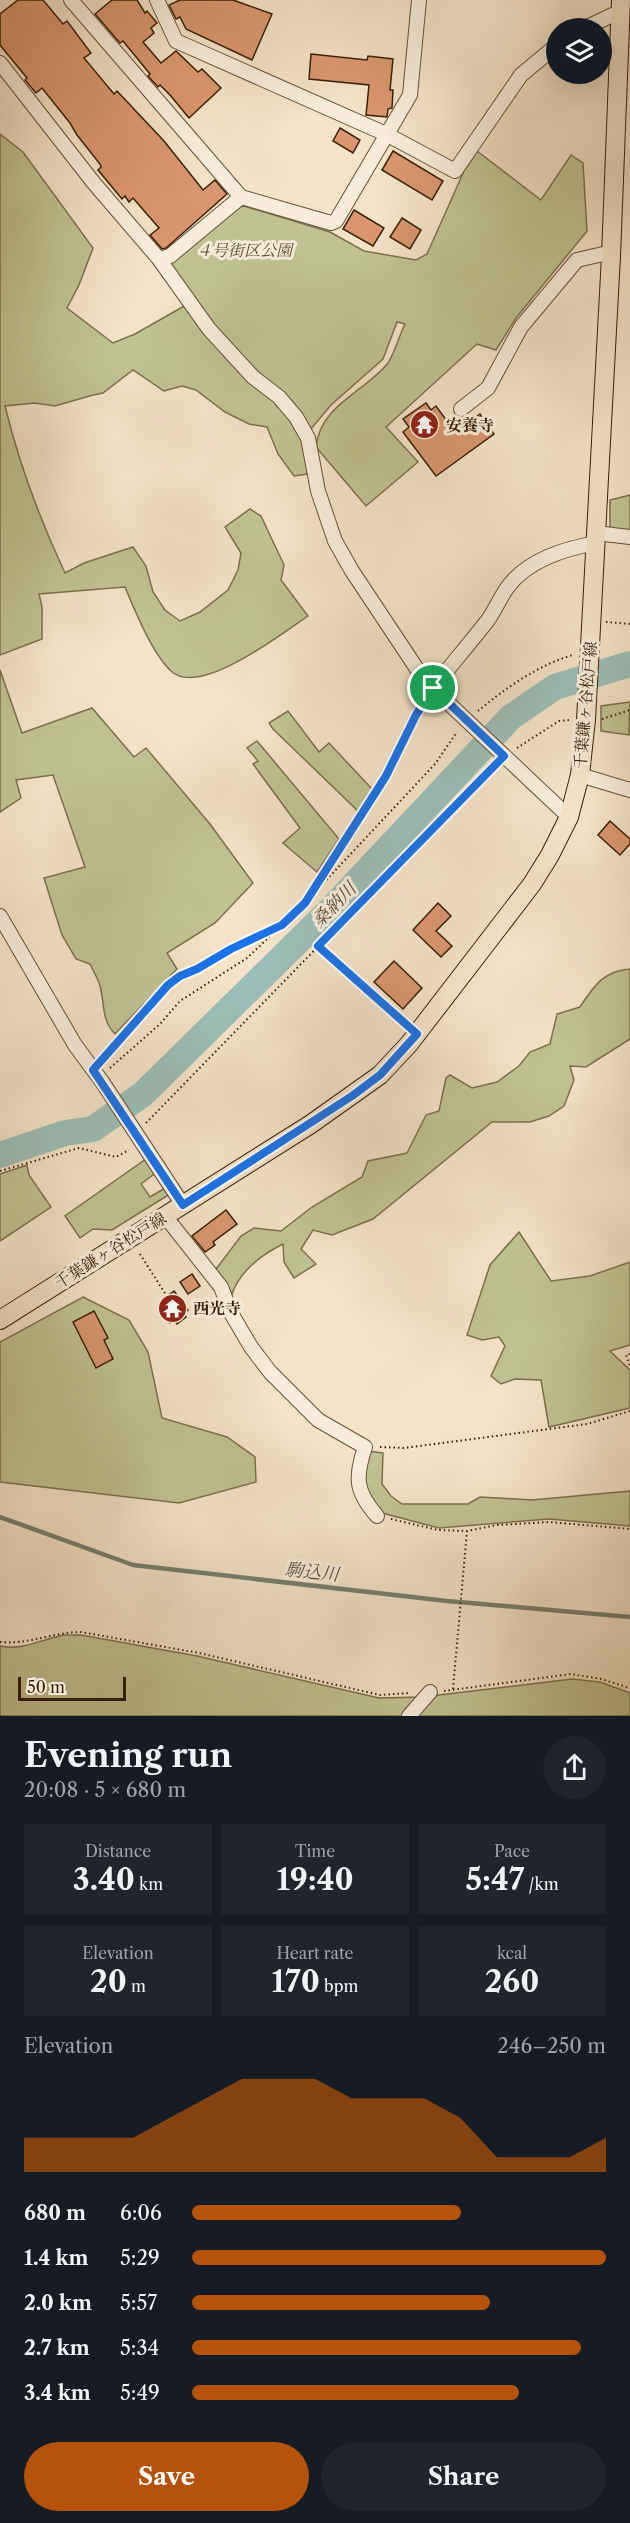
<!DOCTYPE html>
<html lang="en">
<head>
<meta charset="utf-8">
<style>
	:root { --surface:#171b24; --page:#20242c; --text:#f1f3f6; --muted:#9ea1a6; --accent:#b45309 }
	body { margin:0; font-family:"Libre Caslon Text","Noto Serif JP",serif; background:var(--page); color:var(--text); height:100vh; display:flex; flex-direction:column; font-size:22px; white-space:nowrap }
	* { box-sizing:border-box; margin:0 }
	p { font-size:20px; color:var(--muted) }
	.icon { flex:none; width:33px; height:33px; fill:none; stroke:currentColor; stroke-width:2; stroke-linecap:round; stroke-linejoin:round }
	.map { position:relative; height:1716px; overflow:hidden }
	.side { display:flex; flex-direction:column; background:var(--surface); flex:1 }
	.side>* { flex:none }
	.buttons { position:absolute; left:546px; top:18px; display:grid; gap:12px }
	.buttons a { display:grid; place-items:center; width:66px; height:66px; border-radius:50%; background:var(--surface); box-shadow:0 6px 24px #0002; font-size:30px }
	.scale { position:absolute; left:18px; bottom:15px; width:108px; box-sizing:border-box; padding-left:6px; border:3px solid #391f06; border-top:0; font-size:16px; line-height:21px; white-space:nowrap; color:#391f06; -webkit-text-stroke:4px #f8eddb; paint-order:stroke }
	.pin { position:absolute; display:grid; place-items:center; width:51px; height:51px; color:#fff; margin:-26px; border:3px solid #fff; border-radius:50%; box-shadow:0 2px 6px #0007 }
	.round { display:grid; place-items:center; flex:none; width:63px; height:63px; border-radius:32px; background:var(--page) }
	.headline { display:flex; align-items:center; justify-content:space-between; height:102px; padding:0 24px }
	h1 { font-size:33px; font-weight:800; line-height:45px }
	.stats { display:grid; grid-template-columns:repeat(3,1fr); gap:9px; height:102px; padding:6px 24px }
	.stats div { display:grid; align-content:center; border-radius:0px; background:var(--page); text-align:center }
	.stats b { font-size:30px; font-weight:800 }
	.stats small { font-size:16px; font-weight:400 }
	.stats p { font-size:16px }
	.chart { height:168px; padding:12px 24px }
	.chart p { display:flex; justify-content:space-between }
	.chart svg { width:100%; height:108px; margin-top:6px; fill:var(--accent); opacity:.7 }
	.button { display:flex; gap:12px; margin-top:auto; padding:12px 24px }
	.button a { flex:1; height:69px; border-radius:36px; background:var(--accent); color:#fff; font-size:24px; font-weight:800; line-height:69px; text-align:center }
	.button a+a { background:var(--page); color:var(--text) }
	ul { padding:0 24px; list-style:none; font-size:20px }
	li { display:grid; grid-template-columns:96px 72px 1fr; align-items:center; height:45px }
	li i { height:15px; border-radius:8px; background:var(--accent) }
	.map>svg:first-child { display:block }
</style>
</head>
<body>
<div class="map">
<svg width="630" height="1716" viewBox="0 0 630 1716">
	<rect width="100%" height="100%" fill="#f4e3c8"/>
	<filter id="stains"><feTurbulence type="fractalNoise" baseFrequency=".00333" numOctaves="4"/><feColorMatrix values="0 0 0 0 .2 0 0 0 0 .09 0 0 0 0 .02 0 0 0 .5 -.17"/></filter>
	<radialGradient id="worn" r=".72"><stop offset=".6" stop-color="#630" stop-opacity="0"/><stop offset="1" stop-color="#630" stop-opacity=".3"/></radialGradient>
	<g fill="#c0c293" stroke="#7c704c" stroke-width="1.5">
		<path d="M0 134 23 152 93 248 79 285 67 308 113 343 135 334 186 305 277 399 304 436 309 463 307 474 294 476 278 454 267 427 249 424 225 412 196 390 182 386 164 391 133 370 103 393 93 395 55 406 34 403 5 406C19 463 40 520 65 573L84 563 133 547 146 566 153 592 165 610 180 621 200 612 228 590 238 570 241 553 225 527 250 509 261 516 284 565 281 580 308 616C283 633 199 698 171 671 152 653 135 611 125 587L39 594 42 607V639L0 655Z"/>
		<path d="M477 151 541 200 571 155 583 163 587 231 516 318 496 350 477 344 386 427 418 462 366 506 316 447C320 405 365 392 388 363 395 352 399 336 405 324L397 322 383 359 331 405 311 429 308 428 253 375 167 266 239 207 244 206 330 232 364 251 416 260 427 254 464 171Z"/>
		<polygon points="630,495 630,532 610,528 610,500"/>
		<path d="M0 670 22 733 92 708 134 757 146 748 210 824 253 883 215 923 167 953 177 969 115 1034C101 1020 105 1004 100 986 98 978 93 971 90 964L76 959 62 935 44 878 85 867 53 775 16 780 21 798 0 812Z"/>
		<polygon points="630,702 629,735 601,731 601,706"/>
		<polygon points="288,711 319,752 329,743 372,789 359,812 273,729 269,723"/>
		<polygon points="257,741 339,839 317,872 283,843 300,828 253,764 258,761 247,748"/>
		<path d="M630 969V1039L586 1067 570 1066 574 1080 564 1106 549 1116 530 1122H492L373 1219 332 1235 313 1230 301 1249 316 1264 294 1278 284 1262 283 1244C261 1255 240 1271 232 1294L216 1269 241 1236 254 1228 281 1231 312 1207 362 1177 368 1161 407 1153 426 1115 439 1111 446 1078 450 1075 472 1088 497 1082 519 1066 530 1052 550 1044 557 1014 580 1007C594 986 603 971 630 969Z"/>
		<polygon points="146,1159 157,1172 141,1184 150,1197 165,1188 170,1194 112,1230 93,1229 80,1238 65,1216"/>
		<polygon points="27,1165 29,1175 51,1207 0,1241 0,1174"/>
		<polygon points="519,1232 551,1281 590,1276 630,1262 630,1345 610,1351 630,1370 630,1408 549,1427 541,1380 515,1379 501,1384 491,1376 505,1346 499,1337 482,1340 467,1335 490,1265"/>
		<polygon points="83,1297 129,1320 148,1352 162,1418 227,1437 255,1457 256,1482 179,1503 0,1482 0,1342"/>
		<polygon points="368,1451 383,1453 382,1484 391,1496 402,1504 468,1504 480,1497 532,1500 630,1491 630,1526 549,1519 439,1528 378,1512 365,1497 362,1468"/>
		<path d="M64 1635H81L197 1656 379 1698 422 1697 572 1679 600 1682 630 1693V1716H0V1646C21 1651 43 1639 64 1635Z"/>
	</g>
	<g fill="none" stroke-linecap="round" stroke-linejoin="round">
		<polyline stroke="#747e70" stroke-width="4.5" points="0,1517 133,1565 447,1601 630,1617"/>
		<polyline stroke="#9cbeb7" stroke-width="26" points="0,1155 65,1133 93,1129 143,1094 332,908 511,717 555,687 630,664"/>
	</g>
	<g fill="#d9966e" stroke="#391f06" stroke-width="1.5">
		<polygon points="18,0 43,0 63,24 67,21 91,53 84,58 114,94 117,91 133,108 164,141 203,190 215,180 227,194 166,248 162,249 150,235 159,228 133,198 129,202 125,196 122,199 98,170 101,167 100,164 77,135 70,123 42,88 36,93 25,80 27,78 0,45 0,14"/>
		<polygon points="112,0 137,0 145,13 147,11 157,23 151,28 154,33 143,42 161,63 176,51 198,72 202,69 221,88 189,118 170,95 160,85 158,87 148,76 150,74 123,41 120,43 95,14"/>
		<polygon points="180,0 233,0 272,14 252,60 186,29 180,17 176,19 169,5"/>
		<polygon points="311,54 367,60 368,56 393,59 390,90 393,90 392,108 388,109 387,117 366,115 369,85 309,79"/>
		<polygon points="340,128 360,140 353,153 333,141"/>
		<polygon points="393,151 443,181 432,200 382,170"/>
		<polygon points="354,210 384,228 373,246 343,229"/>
		<polygon points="402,218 421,230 410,249 390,237"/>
		<polygon points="426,403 431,410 436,406 455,432 480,414 494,434 436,476 403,432 409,427 403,419"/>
		<polygon points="610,821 630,839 630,844 620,855 598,835"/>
		<polygon points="438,903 451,916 436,931 452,946 441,957 413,930"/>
		<polygon points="394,961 422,988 403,1009 374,982"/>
		<polygon points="226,1210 237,1224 213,1242 215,1245 205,1252 192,1236"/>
		<polygon points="192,1274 200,1286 188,1294 180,1282"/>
		<polygon points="174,1291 188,1310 184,1313 186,1317 177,1324 174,1320 170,1323 159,1308 164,1304 162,1300"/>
		<polygon points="94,1311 108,1338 104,1340 113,1359 96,1368 73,1322"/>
	</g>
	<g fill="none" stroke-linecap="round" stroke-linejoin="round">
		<defs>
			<g id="minor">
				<polyline points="71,0 241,197 331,223 336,221 410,95 419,0"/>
				<polyline points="157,0 176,41 386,134 455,171 521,75 556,46"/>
				<polyline points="585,28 621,11"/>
				<polyline points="0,63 93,182 159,259 209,329 253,377 279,397 296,417 308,438 318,491 335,541 352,571 425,681 569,817"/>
				<polyline points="159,259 170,256 241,197"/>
				<polyline points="461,409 488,388 521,327 577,260 603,254 611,256"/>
				<polyline points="596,533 630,537"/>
				<path d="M433 688C451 665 470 643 488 620 495 610 500 598 507 588 527 560 564 549 596 543"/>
				<polyline points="580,775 630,790"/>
				<polyline points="0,916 75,1045 103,1083 183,1205"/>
				<path d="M165 1216 221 1287 231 1313 251 1347 270 1372 318 1420 365 1447C355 1477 355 1491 377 1516"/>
				<polyline points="409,1716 430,1692"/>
			</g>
			<polyline id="major" points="0,1320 311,1124 380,1075 409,1044 532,884 550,855 569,817 580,775 586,720 611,256 621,0"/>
		</defs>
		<use href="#minor" stroke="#685036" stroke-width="16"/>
		<use href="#major" stroke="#391f06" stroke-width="20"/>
		<g stroke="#391f06" stroke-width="2" stroke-dasharray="1.5 3" stroke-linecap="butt">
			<polyline points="606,622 630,624"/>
			<path d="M478 711C504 689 540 664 573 655"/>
			<polyline points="602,719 630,710"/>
			<polyline points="517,748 559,721 569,720"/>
			<polyline points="310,895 386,776 426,699"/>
			<polyline points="318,946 406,1024"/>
			<polyline points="103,1059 168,985 180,976 197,969 231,949 280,926"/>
			<polyline points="110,1068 160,1024 180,1001 247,958 300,908 435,764 457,732"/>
			<polyline points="146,1123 494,766"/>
			<polyline points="0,1171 79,1148 116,1157 129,1150"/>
			<polyline points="140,1254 166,1295"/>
			<polyline points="630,1354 626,1355 630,1366"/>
			<polyline points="380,1447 404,1448 587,1424 630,1411"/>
			<polyline points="391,1519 438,1530 467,1531 497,1525 549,1522 630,1529"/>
			<path d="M0 1642C28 1645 53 1632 81 1632L199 1653 380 1695 409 1693"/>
			<polyline points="453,1689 467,1531"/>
			<polyline points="444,1691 571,1674 601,1679 630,1688"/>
		</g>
		<use href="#minor" stroke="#f8eddb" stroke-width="14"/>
		<use href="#major" stroke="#f4e3c8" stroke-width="18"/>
	</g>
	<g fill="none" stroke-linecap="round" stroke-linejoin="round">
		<defs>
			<polygon id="route" points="433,688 504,756 318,946 417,1034 380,1075 352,1096 183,1205 93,1070 168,985 180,976 197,969 231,949 282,925 305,903 386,776 416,715"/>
		</defs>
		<use href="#route" stroke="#fff" stroke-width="12"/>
		<use href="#route" stroke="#1a73e8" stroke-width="8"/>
	</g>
	<defs>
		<symbol id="temple-disc" viewBox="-11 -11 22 22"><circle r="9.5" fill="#8f2418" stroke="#f8eddb"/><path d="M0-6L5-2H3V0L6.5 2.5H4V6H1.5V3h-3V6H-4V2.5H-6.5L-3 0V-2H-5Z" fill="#fff"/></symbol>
	</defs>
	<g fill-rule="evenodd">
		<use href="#temple-disc" x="408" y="408" width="33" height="33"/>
		<use href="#temple-disc" x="156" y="1292" width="33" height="33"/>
	</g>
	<g text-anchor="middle" stroke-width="6" stroke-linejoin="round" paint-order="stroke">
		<g font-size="16" font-style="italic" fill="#625030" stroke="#f8eddb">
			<text x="244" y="256">４号街区公園</text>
		</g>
		<g font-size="16" font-weight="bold" fill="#391f06" stroke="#f8eddb" text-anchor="start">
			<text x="446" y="431">安養寺</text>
			<text x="193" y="1314">西光寺</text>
		</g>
		<g font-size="16" fill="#391f06" stroke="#f8eddb">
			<text transform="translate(585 705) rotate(-85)" y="6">千葉鎌ヶ谷松戸線</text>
			<text transform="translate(110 1250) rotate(-32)" y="6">千葉鎌ヶ谷松戸線</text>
		</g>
		<g font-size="18" font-style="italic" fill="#574f3b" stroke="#f8eddb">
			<text transform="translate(334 905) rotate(-46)" y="6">桑納川</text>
			<text transform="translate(312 1572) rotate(6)" y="6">駒込川</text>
		</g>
	</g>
	<rect width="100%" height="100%" filter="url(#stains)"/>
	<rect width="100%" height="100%" fill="url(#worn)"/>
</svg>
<div class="buttons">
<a><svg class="icon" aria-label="layers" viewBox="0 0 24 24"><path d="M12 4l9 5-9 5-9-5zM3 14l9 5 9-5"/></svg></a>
</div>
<div class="scale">50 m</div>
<div class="pin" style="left:433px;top:688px;background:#1e9e55"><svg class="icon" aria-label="arrive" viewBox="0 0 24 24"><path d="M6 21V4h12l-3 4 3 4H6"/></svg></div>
</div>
<section class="side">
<div class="headline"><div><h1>Evening run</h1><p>20:08 · 5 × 680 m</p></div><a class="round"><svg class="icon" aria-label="share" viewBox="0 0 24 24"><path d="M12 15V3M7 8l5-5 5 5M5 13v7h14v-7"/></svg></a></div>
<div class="stats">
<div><p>Distance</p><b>3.40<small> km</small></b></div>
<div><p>Time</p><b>19:40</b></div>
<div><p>Pace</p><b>5:47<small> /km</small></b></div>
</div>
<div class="stats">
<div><p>Elevation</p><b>20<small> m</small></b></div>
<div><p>Heart rate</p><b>170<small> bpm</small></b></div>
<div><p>kcal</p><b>260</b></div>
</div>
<div class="chart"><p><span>Elevation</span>246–250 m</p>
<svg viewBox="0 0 160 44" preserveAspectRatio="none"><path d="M0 44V30L10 30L20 30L30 30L40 22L50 14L60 6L70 6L80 6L90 14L100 14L110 14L120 22L130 38L140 38L150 38L160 30V44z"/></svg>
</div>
<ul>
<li><b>680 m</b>6:06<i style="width:65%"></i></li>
<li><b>1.4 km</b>5:29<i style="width:100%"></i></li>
<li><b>2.0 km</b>5:57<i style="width:72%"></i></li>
<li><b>2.7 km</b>5:34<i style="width:94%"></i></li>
<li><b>3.4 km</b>5:49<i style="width:79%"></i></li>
</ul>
<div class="button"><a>Save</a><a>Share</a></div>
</section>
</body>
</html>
